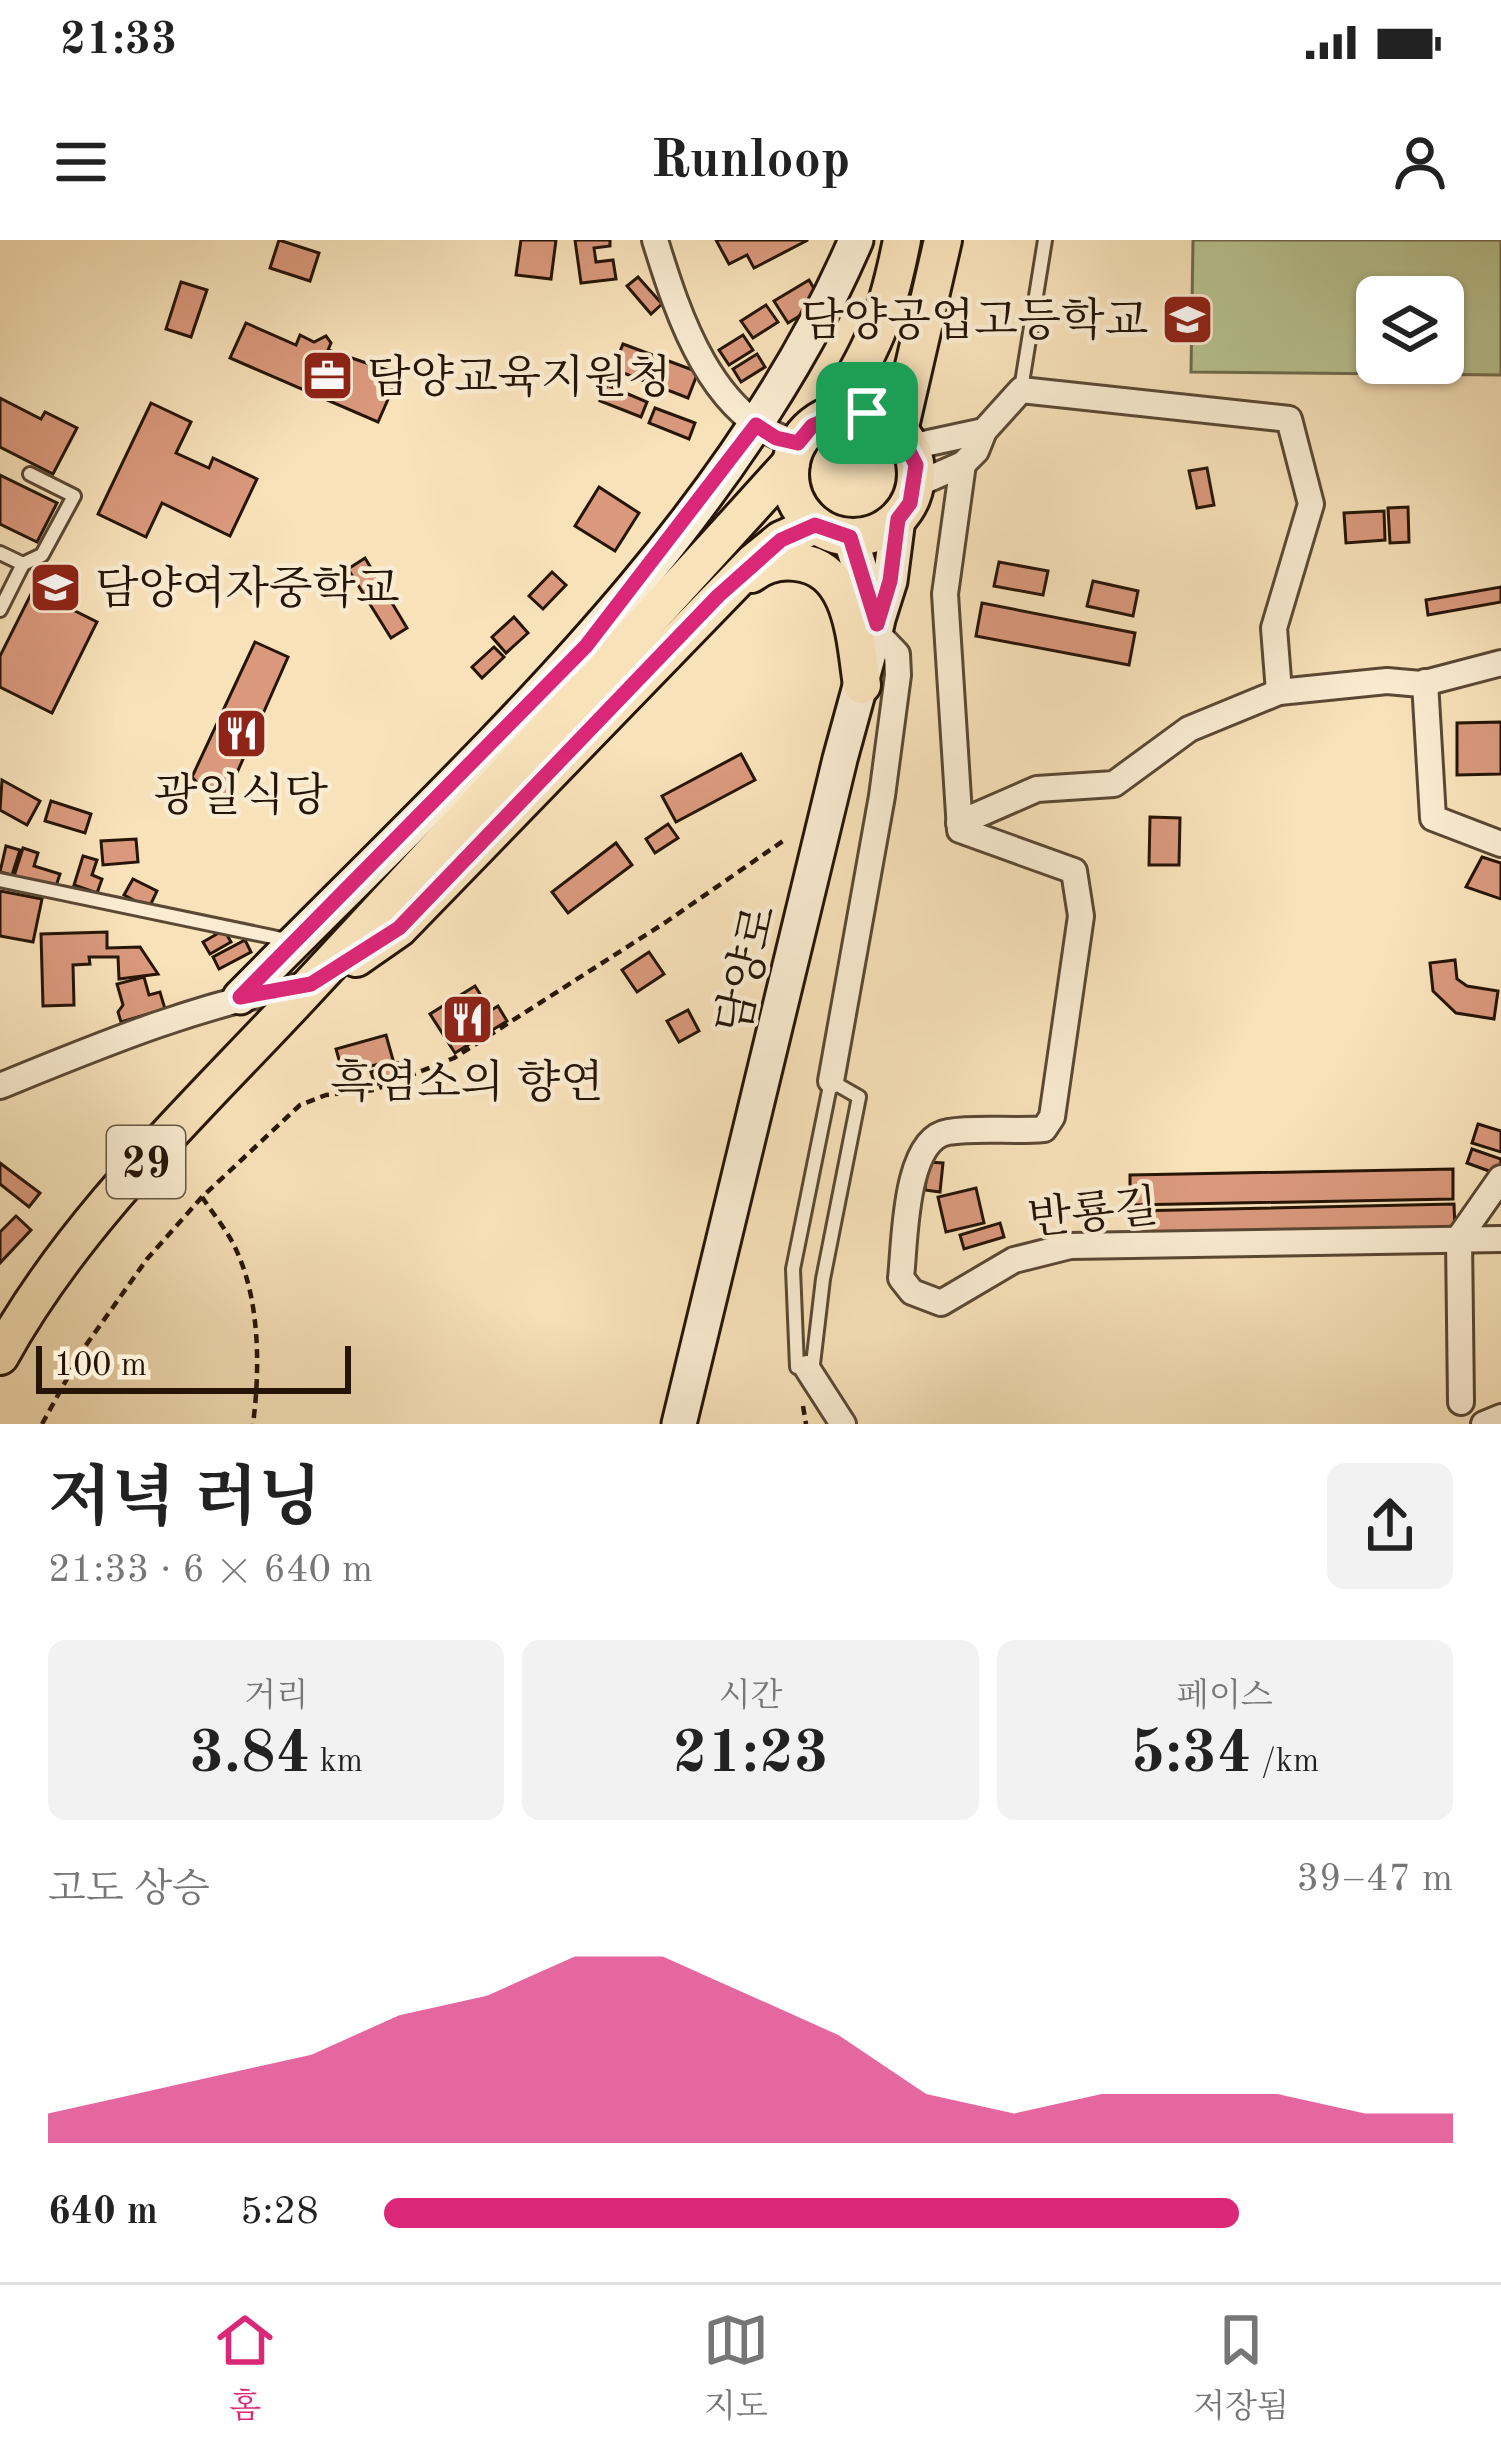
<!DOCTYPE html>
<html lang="ko">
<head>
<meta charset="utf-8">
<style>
	:root { --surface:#fff; --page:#f2f2f2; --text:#222; --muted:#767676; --line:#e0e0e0; --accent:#db2777 }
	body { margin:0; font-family:"Old Standard TT","Noto Serif KR",serif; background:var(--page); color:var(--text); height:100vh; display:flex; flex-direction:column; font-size:45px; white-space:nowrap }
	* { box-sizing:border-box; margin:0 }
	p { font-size:39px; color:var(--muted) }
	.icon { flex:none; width:66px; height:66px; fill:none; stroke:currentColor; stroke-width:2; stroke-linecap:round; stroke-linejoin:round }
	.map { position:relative; height:1184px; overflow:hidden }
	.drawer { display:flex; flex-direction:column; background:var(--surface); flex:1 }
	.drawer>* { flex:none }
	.buttons { position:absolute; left:1356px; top:36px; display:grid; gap:24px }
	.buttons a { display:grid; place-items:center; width:108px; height:108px; border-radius:18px; background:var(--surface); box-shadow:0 3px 9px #0004; font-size:60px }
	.scale { position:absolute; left:36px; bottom:30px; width:315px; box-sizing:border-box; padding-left:12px; border:6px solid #261507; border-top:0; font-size:33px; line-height:42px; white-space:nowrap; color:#261507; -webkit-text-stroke:9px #faecd2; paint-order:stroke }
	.pin { position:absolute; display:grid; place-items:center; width:102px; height:102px; color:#fff; margin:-51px; border-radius:24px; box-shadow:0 6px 18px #0006 }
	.round { display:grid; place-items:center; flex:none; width:126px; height:126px; border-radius:18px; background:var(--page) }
	.summary { display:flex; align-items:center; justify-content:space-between; height:204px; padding:0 48px }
	h1 { font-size:66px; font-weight:700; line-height:90px }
	.stats { display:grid; grid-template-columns:repeat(3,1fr); gap:18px; height:204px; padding:12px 48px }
	.stats div { display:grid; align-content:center; border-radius:18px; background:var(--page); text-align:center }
	.stats b { font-size:60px; font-weight:700 }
	.stats small { font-size:33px; font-weight:400 }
	.stats p { font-size:33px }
	.chart { height:336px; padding:24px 48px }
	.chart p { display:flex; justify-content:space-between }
	.chart svg { width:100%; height:216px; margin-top:12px; fill:var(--accent); opacity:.7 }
	ul { padding:0 48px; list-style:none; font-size:39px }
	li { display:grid; grid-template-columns:192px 144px 1fr; align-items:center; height:90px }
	li i { height:30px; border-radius:15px; background:var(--accent) }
	.status { display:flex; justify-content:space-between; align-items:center; height:84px; padding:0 60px; background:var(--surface); direction:ltr }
	.status svg { height:33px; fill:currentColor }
	header { display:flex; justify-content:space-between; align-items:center; height:156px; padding:0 48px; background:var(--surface); font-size:54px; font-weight:700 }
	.dock { display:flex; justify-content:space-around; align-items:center; height:168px; border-top:3px solid var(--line); background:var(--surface); font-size:33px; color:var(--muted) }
	.dock a { display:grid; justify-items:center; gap:6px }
	.dock .selected { color:var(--accent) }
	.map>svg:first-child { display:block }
</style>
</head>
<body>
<div class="status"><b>21:33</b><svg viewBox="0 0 49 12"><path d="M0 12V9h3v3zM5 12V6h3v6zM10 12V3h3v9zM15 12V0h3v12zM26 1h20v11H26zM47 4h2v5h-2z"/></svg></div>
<header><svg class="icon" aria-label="menu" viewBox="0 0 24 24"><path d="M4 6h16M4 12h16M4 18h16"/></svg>Runloop<svg class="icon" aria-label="person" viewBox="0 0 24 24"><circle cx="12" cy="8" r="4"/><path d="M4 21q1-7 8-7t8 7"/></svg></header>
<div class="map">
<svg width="1501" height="1184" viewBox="0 0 1501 1184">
	<rect width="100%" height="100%" fill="#f8e2ba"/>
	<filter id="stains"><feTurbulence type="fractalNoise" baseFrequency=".00167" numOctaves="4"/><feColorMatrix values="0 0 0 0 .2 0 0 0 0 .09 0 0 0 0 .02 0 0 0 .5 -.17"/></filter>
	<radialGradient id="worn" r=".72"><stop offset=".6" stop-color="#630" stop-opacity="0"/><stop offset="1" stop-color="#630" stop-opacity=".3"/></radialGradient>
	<path fill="#b9c492" stroke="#706c4c" stroke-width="3" fill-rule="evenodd" d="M1193 0H1501V135L1191 132ZM1377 57H1443V123H1377Z"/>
	<g fill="#da997d" stroke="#261507" stroke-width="3">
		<polygon points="279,0 319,13 310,41 270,28"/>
		<polygon points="521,0 556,0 551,39 516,35"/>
		<polygon points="575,0 610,0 610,6 594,8 596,22 613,20 616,39 581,43"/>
		<polygon points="716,0 808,0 754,28 747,15 729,24"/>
		<polygon points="638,37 662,64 651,74 627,46"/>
		<polygon points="809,40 822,62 788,83 774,61"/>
		<polygon points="181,42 207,50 191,97 166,89"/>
		<polygon points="766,65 778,82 753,98 741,81"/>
		<polygon points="246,83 296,105 300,95 314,102 326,96 331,103 328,110 387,130 382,142 393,148 378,182 230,118"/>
		<polygon points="743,95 753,110 729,125 719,110"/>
		<polygon points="623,104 698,132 688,158 613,129"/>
		<polygon points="757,114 765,127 741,142 733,129"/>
		<polygon points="607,145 647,162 641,177 600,161"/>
		<polygon points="0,158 41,179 45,172 77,188 53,234 0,207"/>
		<polygon points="151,163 191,182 176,213 209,228 213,218 257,239 230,296 162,263 146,297 98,274"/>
		<polygon points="655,168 695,183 689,199 649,183"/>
		<polygon points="1207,228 1214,265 1197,268 1189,231"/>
		<polygon points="0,235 57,263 37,302 0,284"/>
		<polygon points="599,247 639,273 615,311 575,286"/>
		<polygon points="1408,267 1409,302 1390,303 1388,268"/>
		<polygon points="1384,271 1385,300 1346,303 1344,273"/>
		<polygon points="365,318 407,388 391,398 348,329"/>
		<polygon points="999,322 1048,331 1043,355 994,346"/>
		<polygon points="552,332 566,345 543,369 529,356"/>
		<polygon points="1093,341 1138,351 1133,376 1087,366"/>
		<polygon points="1501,347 1501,362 1428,375 1426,360"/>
		<polygon points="33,350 97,382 52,473 0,447 0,416"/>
		<polygon points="982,363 1135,393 1129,425 976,396"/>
		<polygon points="514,377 528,393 506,413 492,397"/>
		<polygon points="255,402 288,417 221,569 192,537"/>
		<polygon points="494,407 504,417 482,438 472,427"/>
		<polygon points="1501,482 1501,534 1457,535 1457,483"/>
		<polygon points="741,514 755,540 676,582 662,556"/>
		<polygon points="2,540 40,561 27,585 0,570"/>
		<polygon points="51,561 91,574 85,593 45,581"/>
		<polygon points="1150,577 1180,578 1179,625 1149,625"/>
		<polygon points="668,584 678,598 655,613 646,599"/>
		<polygon points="136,599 138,622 103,625 101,601"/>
		<polygon points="616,603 632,625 568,673 552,652"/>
		<polygon points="6,606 20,610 12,635 0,632"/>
		<polygon points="23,608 38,613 34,626 60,634 55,649 14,636"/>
		<polygon points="83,616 97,620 92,635 102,639 97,653 74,645"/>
		<polygon points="1482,617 1501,623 1501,659 1466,647"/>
		<polygon points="133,639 157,651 149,668 124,655"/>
		<polygon points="0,651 42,659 33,702 0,696"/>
		<polygon points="224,690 231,702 210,714 203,702"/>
		<polygon points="107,692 107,708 140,707 158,734 119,739 118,717 89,717 90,724 73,725 74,765 43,766 41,694"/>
		<polygon points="245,700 251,712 219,729 213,717"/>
		<polygon points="649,712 664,734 637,752 622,730"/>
		<polygon points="1455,720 1457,739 1467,746 1498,751 1494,779 1456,773 1433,751 1430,723"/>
		<polygon points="144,737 149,755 160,752 165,769 121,782 118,772 123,765 117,744"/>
		<polygon points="475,746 482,757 469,766 477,779 498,766 507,781 455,813 430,774"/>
		<polygon points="688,770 699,791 679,802 667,781"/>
		<polygon points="386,795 393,820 343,834 336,809"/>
		<polygon points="406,820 410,833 375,845 371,832"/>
		<polygon points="1478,884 1501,891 1501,912 1472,903"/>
		<polygon points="1472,909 1501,919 1500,935 1467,923"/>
		<polygon points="928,922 943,923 940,952 925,950"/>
		<polygon points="0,923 40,953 29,967 0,944"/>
		<polygon points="1453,929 1453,959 1130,965 1130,935"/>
		<polygon points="976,948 984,983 946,992 938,957"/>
		<polygon points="1454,964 1455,990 1133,997 1132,971"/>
		<polygon points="16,976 31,990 0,1023 0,992"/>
		<polygon points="1000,983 1004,997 964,1009 960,995"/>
	</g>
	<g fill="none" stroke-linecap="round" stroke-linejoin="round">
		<defs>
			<g id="lane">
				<polyline points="1021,149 1045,0"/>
				<polyline points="0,313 23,324 0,370"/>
				<polyline points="23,324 42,315 74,256 30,234"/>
				<polyline points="0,640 287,700"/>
				<polygon points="831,841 859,857 823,1039 813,1124 807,1128 797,1127 793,1029"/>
			</g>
			<g id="street">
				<path d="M655 0C678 75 712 182 798 203"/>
				<polyline points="910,207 984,191"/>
				<path d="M963 224 945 354 960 590 1074 631 1081 676 1052 877 1044 889C1013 892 979 887 948 892 904 899 905 1003 901 1038L912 1052 941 1063 1014 1020 1070 1006 1501 999"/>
				<polyline points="915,245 963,224 976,211 984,191 1021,150 1289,179 1311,264 1274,388 1279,452"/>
				<polyline points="1425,442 1433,578 1501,604"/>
				<polyline points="959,583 1037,549 1114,544 1189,489 1279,452 1387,441 1421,444 1501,423"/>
				<polyline points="831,841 882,556 898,435 897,414 875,391"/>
				<path d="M0 846C103 804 201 763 311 744"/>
				<polyline points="807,1128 843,1184"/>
				<polyline points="1461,1162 1459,998 1501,938"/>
				<polyline points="1484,1184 1501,1177"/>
			</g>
			<g id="secondary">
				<polyline points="877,382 890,341 898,279"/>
				<path d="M240 757C463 530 729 297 856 0"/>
				<polyline points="679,1184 840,519 877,384 850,297"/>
			</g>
			<g id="primary">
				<circle cx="853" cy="234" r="63"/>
				<path d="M830 176C873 111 887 76 902 0"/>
				<polyline points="899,191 943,0"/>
				<path d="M751 334C764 324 779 320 796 322 854 328 855 400 862 445"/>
				<polyline points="356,718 399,688 753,323 781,300 815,285"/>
				<path d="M0 1116C75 979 197 867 303 753 467 577 630 402 791 223"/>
			</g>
		</defs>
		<use href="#lane" stroke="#5a4834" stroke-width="18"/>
		<use href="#street" stroke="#5a4834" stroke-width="30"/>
		<use href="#secondary" stroke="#261507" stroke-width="39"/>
		<use href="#primary" stroke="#261507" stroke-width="42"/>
		<g stroke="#261507" stroke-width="4.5" stroke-dasharray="9 6" stroke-linecap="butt">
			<path d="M202 957C214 975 230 994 238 1014 260 1064 260 1131 253 1184"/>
			<polyline points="803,1166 806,1184"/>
			<polyline points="42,1184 84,1108 147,1019 202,957 300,865 326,855 374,850 454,818 666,682 783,601"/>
		</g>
		<use href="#lane" stroke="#faecd2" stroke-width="12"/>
		<use href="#street" stroke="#faecd2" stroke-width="24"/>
		<use href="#secondary" stroke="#faecd2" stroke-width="33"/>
		<use href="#primary" stroke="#f8e2ba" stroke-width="36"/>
	</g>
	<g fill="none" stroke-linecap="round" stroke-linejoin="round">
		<defs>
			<polygon id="route" points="848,171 884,179 899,191 916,225 910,263 898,279 890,341 877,384 850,297 815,285 781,300 718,356 399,688 311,744 240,757 586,406 756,185 776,198 798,203 812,186"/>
		</defs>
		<use href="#route" stroke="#fff" stroke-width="24"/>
		<use href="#route" stroke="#db2777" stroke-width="15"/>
	</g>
	<defs>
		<symbol id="school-square" viewBox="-11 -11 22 22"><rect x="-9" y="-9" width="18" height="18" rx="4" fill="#8f2418" stroke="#faecd2"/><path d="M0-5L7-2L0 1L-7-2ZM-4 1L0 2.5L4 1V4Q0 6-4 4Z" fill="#fff"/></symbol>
		<symbol id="office-square" viewBox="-11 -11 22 22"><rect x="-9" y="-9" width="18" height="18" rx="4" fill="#8f2418" stroke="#faecd2"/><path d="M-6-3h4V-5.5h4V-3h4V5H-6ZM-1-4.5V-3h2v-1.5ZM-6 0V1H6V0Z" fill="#fff"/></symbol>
		<symbol id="restaurant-square" viewBox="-11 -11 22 22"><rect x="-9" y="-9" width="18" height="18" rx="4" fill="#8f2418" stroke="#faecd2"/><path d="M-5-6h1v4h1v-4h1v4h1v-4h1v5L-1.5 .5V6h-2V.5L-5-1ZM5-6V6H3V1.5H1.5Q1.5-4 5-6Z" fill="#fff"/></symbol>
	</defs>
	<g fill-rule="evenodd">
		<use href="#school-square" x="1158" y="50" width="59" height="59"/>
		<use href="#office-square" x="298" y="106" width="59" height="59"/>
		<use href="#school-square" x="26" y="318" width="59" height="59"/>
		<use href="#restaurant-square" x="212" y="464" width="59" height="59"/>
		<use href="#restaurant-square" x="438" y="750" width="59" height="59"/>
	</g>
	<g text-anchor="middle" stroke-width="9" stroke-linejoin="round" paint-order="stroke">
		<rect fill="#faecd2" stroke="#665644" stroke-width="3" x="107" y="886" width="78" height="72" rx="9"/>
		<g font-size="42" font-weight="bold" fill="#261507">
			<text x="146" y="937">29</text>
		</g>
		<g font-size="45" fill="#261507" stroke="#faecd2" text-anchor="start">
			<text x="1148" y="95" text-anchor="end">담양공업고등학교</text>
			<text x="367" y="152">담양교육지원청</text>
			<text x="95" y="363">담양여자중학교</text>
			<text x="241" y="570" text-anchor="middle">광일식당</text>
			<text x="467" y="857" text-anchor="middle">흑염소의 향연</text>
		</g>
		<g font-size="45" fill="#261507" stroke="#faecd2">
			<text transform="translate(745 729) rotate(-77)" y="16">담양로</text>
			<text transform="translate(1093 971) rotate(-6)" y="16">반룡길</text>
		</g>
	</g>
	<rect width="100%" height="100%" filter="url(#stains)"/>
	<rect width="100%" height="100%" fill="url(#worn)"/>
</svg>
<div class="buttons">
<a><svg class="icon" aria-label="layers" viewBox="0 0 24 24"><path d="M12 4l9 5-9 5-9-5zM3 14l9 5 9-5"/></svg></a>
</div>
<div class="scale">100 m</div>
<div class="pin" style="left:867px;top:173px;background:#1e9e55"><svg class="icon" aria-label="arrive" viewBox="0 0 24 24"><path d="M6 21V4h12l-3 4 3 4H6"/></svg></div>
</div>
<section class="drawer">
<div class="summary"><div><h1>저녁 러닝</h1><p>21:33 · 6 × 640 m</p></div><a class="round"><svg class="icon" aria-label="share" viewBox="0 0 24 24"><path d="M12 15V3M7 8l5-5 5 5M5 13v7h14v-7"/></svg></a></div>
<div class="stats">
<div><p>거리</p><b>3.84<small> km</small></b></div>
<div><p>시간</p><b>21:23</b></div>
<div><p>페이스</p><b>5:34<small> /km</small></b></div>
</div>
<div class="chart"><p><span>고도 상승</span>39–47 m</p>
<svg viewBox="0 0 160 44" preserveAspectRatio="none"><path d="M0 44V38L10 34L20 30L30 26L40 18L50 14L60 6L70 6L80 14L90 22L100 34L110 38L120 34L130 34L140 34L150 38L160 38V44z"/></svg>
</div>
<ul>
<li><b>640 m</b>5:28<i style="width:80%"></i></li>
</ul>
</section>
<nav class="dock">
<a class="selected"><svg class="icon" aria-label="home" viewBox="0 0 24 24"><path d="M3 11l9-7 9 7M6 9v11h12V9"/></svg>홈</a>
<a><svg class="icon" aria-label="map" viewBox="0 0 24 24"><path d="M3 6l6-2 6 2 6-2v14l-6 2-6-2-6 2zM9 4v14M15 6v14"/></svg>지도</a>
<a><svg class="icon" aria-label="saved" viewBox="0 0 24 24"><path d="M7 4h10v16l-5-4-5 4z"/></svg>저장됨</a>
</nav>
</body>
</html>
